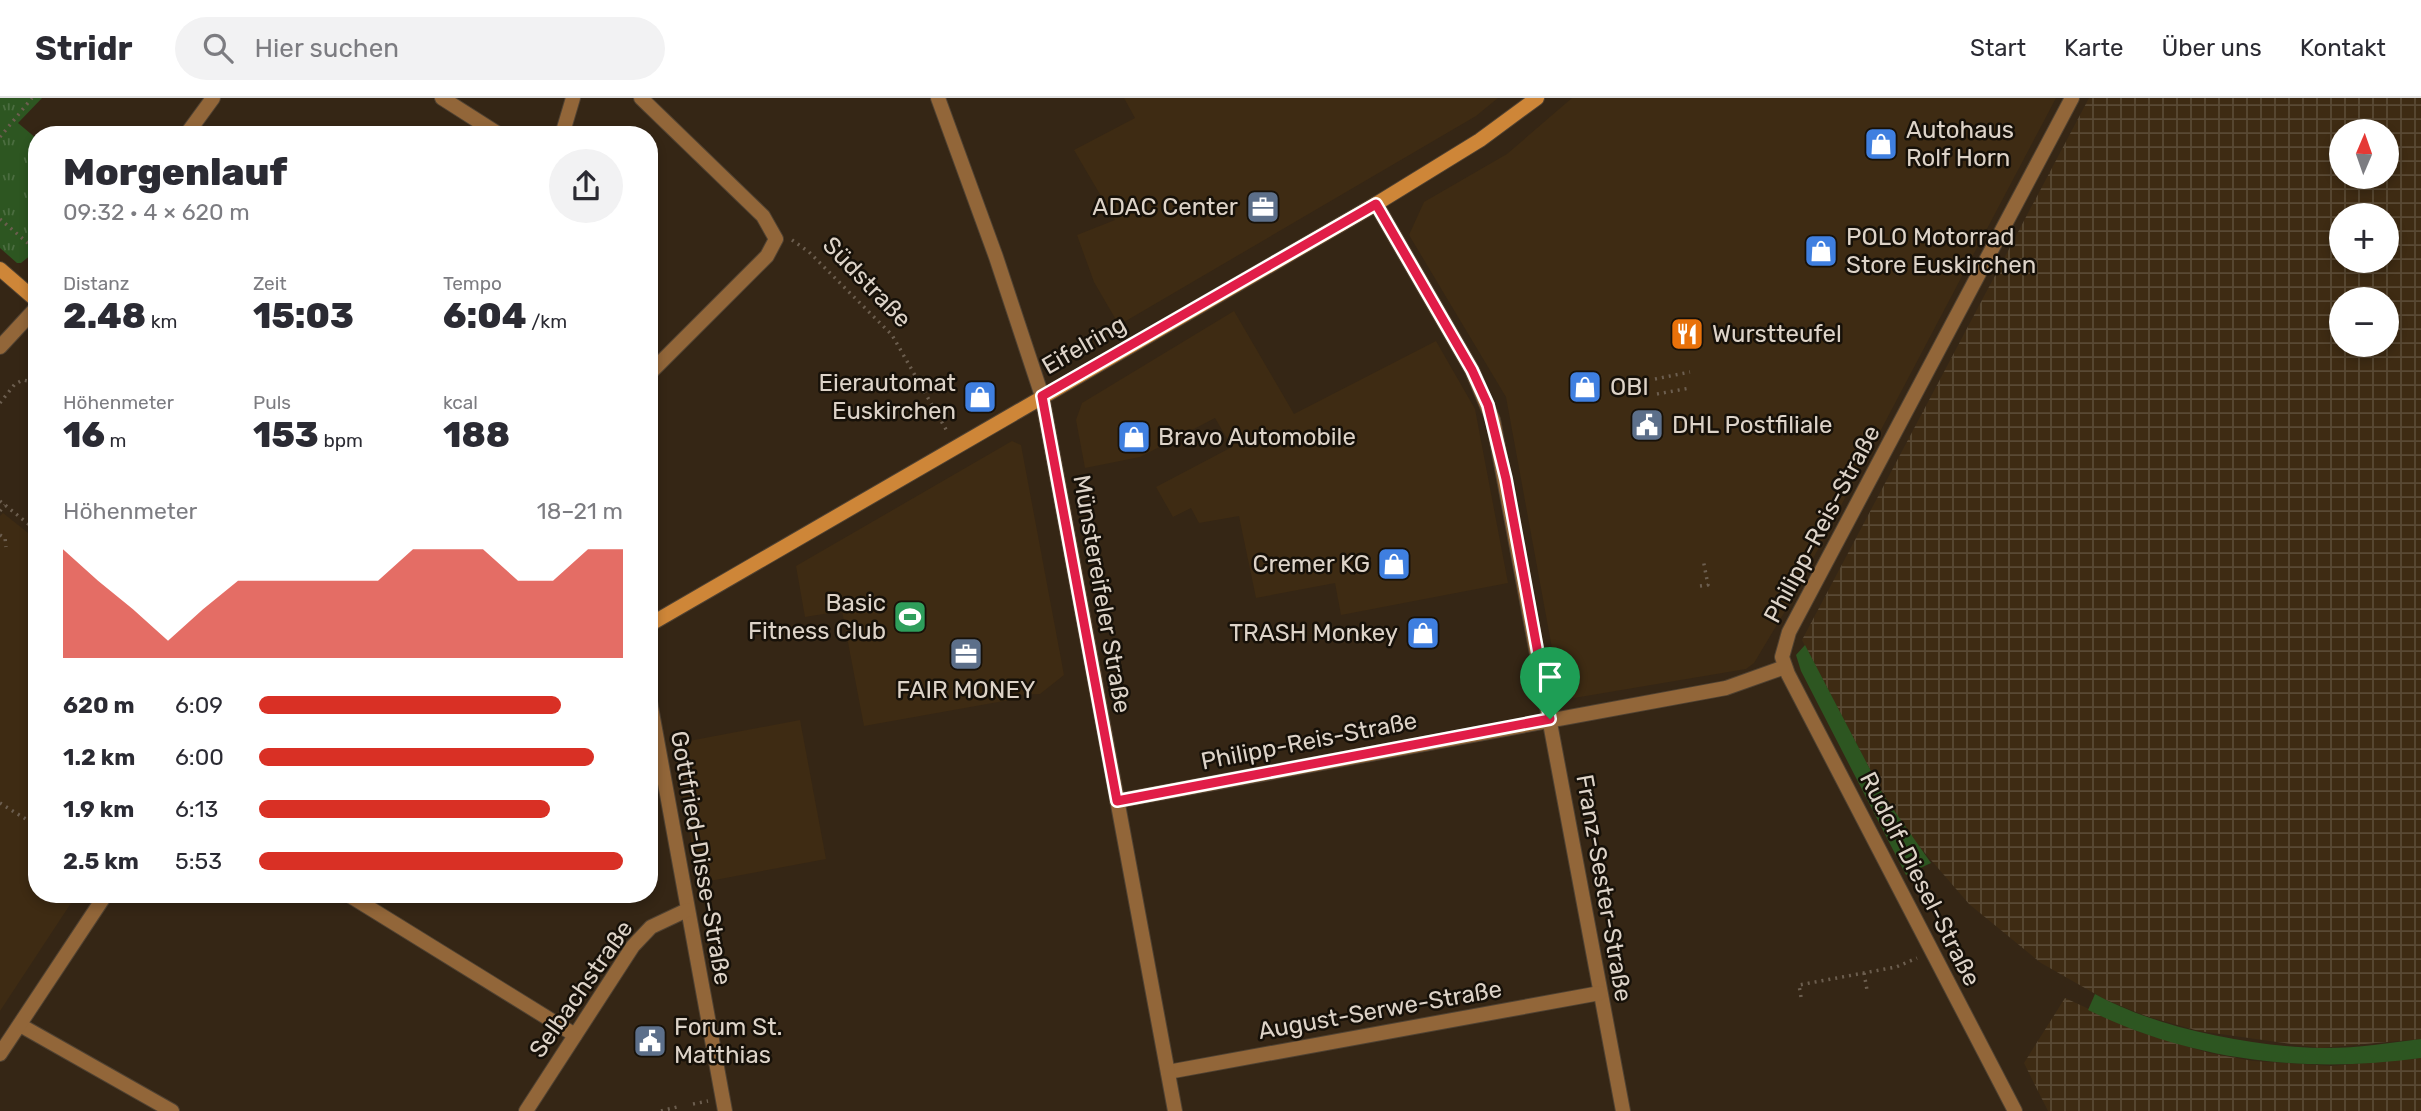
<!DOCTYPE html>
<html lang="de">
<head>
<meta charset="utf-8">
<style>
	:root { --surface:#fff; --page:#f2f2f3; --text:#2b2b33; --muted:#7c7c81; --line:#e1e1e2; --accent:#d93025 }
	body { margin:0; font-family:Rubik,sans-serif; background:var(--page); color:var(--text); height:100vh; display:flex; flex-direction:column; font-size:26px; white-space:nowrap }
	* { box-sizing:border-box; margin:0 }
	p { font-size:23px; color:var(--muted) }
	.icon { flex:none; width:38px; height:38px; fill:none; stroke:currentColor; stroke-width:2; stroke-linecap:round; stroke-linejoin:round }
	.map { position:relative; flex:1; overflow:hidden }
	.drawer { position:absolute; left:28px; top:28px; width:630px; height:777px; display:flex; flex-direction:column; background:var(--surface); border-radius:28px; box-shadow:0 4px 10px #0003 }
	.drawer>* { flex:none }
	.needle { width:46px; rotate:2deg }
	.buttons { position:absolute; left:2329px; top:21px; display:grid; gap:14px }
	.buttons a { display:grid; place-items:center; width:70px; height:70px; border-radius:50%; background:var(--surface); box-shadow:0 4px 10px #0003; font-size:35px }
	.pin { position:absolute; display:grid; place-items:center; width:60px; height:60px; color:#fff; margin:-72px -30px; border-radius:50% 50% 50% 0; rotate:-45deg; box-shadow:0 0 7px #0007 }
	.pin .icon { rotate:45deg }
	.round { display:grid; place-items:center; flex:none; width:74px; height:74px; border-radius:37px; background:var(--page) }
	.summary { display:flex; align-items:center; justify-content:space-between; height:119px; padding:0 35px }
	h1 { font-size:38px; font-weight:800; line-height:52px }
	.figures { display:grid; grid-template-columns:repeat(3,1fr); gap:10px; height:119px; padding:7px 35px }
	.figures div { display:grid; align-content:center }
	.figures b { font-size:35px; font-weight:800 }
	.figures small { font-size:19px; font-weight:400 }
	.figures p { font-size:19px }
	.chart { height:196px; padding:14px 35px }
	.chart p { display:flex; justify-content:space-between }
	.chart svg { width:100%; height:126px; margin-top:7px; fill:var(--accent); opacity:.7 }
	ul { padding:0 35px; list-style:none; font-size:23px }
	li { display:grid; grid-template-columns:112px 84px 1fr; align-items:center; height:52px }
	li i { height:18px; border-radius:9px; background:var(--accent) }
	header { display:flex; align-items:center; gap:42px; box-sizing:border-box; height:98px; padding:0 35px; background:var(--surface); border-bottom:2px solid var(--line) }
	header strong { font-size:33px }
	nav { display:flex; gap:38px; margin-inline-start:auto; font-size:24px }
	.search { width:490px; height:63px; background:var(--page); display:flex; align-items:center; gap:18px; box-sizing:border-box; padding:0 24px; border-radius:38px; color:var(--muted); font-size:26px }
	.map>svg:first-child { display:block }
</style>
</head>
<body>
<header>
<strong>Stridr</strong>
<div class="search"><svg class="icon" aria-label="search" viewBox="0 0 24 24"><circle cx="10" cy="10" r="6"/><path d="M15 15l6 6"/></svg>Hier suchen</div>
<nav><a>Start</a><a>Karte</a><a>Über uns</a><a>Kontakt</a></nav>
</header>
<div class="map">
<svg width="2421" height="1013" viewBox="0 0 2421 1013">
	<defs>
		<pattern id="industrial-grid" width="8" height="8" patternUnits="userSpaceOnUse" patternTransform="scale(1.75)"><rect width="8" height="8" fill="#3e2b13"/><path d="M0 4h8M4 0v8" fill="none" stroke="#594934"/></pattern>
		<pattern id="park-tufts" width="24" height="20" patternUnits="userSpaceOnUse" patternTransform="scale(1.75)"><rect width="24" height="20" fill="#2d5621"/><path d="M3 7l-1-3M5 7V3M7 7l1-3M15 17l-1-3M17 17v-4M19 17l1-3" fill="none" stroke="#4b6d40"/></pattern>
	</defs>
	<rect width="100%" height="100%" fill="#352615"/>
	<g fill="#3e2b13">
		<polygon points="1124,0 1498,0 1476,18 1119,227 1094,184 1077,137 1115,122 1074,52 1135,20"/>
		<polygon points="1572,0 2056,0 1787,510 1754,565 1746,571 1574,600 1560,594 1506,299 1409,137 1424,104 1507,56"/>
		<polygon points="1234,213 1294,316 1436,243 1475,311 1508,485 1341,517 1335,485 1256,500 1239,418 1199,425 1191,410 1173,419 1156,389 1232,349 1215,320 1140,359 1085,370 1076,322 1082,305"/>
		<polygon points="1012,343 1021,347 1064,577 1040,596 1015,597 1015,601 864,628 842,513 805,519 796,468"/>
		<polygon points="3,415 37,442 37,796 77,796 0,913 0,418"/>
		<polygon points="800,622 826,761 699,785 673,646"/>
	</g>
	<g fill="url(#industrial-grid)" fill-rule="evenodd">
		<path d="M2089 0H2421V941L2320 950 2199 933 2146 918 2106 902 2041 865 1969 806 1906 733 1884 698 1802 542ZM2342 33H2387V79H2342ZM2342 117H2387V163H2342ZM2342 201H2387V247H2342Z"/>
		<polygon points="2065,900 2137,933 2209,955 2253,963 2331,968 2421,960 2421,1013 2048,1013 2024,965"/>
	</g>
	<g fill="#2d5621">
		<polygon points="1805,547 1884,698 1931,765 1906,777 1801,573 1796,557"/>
		<path d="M2095 896C2156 930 2249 948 2319 950 2353 951 2387 945 2421 941V960C2305 976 2193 963 2088 912Z"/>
	</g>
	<polygon fill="url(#park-tufts)" points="0,0 42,0 18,25 37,41 37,152 21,165 17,165 0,150"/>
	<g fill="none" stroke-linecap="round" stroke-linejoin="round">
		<defs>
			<g id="minor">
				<polyline points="442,0 500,37"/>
				<polyline points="641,0 763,118 776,141 767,158 649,276"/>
				<polyline points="186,37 213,0"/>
				<polyline points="1376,106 1472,272 1493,322 1623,1013"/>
				<polyline points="0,249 37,209"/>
				<polyline points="649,598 725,1013"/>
				<polyline points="1117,703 1726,590 1785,569"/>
				<polyline points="347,796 575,937"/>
				<polyline points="20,927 172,1013"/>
				<polyline points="1168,974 1600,895"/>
				<polyline points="526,1013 633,848 651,829 687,812"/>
				<polyline points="2015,1013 1788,576 1782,559 1789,534 2072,0"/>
			</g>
			<g id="tertiary">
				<polyline points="938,0 996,159 1042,298 1175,1013"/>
				<polyline points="562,37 573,0"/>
				<polyline points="0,956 106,796"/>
			</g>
			<g id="secondary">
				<polyline points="0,171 37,203"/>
				<polyline points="649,527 1376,106 1480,42 1537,0"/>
			</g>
		</defs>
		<use href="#minor" stroke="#504232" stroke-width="16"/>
		<use href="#tertiary" stroke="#504232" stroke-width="16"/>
		<use href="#secondary" stroke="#504232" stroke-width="16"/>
		<g stroke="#6c5e4f" stroke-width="3.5" stroke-dasharray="2 5" stroke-linecap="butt">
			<polyline points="0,39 32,0"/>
			<polyline points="0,121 37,153"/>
			<polyline points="792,142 809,154 892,237 948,335"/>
			<polyline points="1655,281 1690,274"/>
			<polyline points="1657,296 1690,290"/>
			<polyline points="0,305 15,286 23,282 37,285"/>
			<polyline points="0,403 37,433"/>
			<polyline points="0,413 5,407"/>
			<polyline points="0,437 5,440 6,449"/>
			<polyline points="1700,488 1708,487 1703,461"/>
			<polyline points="0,705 37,728"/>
			<polyline points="1864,875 1867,892"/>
			<polyline points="1801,899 1799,887 1896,869 1917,860"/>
			<polyline points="693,1006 708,1003"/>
			<polyline points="661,1013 681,1008"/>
		</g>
		<use href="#minor" stroke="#926639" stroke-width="14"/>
		<use href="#tertiary" stroke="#926639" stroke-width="14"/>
		<use href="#secondary" stroke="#ce8638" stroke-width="14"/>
	</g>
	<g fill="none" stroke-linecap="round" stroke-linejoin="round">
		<defs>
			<polygon id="route" points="1376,106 1472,272 1488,307 1506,381 1550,621 1117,703 1042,298"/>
		</defs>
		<use href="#route" stroke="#fff" stroke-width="14"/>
		<use href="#route" stroke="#e11d48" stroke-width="9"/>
	</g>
	<defs>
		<symbol id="shop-square" viewBox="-11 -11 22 22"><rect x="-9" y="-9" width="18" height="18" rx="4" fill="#3f7fe0" stroke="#171109"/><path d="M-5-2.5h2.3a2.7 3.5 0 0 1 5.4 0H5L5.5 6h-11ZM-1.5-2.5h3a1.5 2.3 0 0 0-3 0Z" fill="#fff"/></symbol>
		<symbol id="office-square" viewBox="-11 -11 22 22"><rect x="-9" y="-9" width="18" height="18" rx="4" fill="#5c6f8a" stroke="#171109"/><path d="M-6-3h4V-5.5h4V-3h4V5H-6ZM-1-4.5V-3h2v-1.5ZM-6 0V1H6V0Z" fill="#fff"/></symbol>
		<symbol id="restaurant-square" viewBox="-11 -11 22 22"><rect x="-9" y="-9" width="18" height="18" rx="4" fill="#e8710a" stroke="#171109"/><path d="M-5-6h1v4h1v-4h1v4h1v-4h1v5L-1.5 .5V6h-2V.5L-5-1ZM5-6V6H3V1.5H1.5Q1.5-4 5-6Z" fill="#fff"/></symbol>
		<symbol id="civic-square" viewBox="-11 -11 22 22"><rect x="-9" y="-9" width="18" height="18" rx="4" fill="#5c6f8a" stroke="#171109"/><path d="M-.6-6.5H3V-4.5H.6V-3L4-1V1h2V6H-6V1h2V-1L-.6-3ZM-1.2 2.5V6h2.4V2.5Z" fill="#fff"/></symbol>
		<symbol id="stadium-square" viewBox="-11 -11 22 22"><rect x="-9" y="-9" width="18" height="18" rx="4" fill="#2e9e5b" stroke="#171109"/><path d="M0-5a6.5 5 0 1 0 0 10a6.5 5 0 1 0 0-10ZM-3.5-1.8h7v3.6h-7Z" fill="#fff"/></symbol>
	</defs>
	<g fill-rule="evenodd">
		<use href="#shop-square" x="1862" y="27" width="38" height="38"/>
		<use href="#office-square" x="1244" y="90" width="38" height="38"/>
		<use href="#shop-square" x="1802" y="134" width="38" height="38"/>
		<use href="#restaurant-square" x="1668" y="217" width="38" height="38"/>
		<use href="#shop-square" x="1566" y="270" width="38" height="38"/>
		<use href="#shop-square" x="961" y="280" width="38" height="38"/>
		<use href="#civic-square" x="1628" y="308" width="38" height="38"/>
		<use href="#shop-square" x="1115" y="320" width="38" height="38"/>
		<use href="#shop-square" x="1375" y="447" width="38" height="38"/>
		<use href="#stadium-square" x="891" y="500" width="38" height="38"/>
		<use href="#shop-square" x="1404" y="516" width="38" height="38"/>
		<use href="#office-square" x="947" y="537" width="38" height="38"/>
		<use href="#civic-square" x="631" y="924" width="38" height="38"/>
	</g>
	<g text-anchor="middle" stroke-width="5" stroke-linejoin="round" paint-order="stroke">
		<g font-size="24" fill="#ddd3c8" stroke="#171109" text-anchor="start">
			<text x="1906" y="40">Autohaus<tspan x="1906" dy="28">Rolf Horn</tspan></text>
			<text x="1238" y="117" text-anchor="end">ADAC Center</text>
			<text x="1846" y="147">POLO Motorrad<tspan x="1846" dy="28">Store Euskirchen</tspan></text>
			<text x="1712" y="244">Wurstteufel</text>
			<text x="956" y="293" text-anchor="end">Eierautomat<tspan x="956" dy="28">Euskirchen</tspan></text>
			<text x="1610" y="297">OBI</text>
			<text x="1672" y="335">DHL Postfiliale</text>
			<text x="1158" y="347">Bravo Automobile</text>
			<text x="1370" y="474" text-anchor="end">Cremer KG</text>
			<text x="886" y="513" text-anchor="end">Basic<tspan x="886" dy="28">Fitness Club</tspan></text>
			<text x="1398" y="543" text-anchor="end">TRASH Monkey</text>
			<text x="966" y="600" text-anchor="middle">FAIR MONEY</text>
			<text x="674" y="937">Forum St.<tspan x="674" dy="28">Matthias</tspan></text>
		</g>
		<g font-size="24" fill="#ddd3c8" stroke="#171109">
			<text transform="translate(867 184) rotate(46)" y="8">Südstraße</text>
			<text transform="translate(1084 247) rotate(-30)" y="8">Eifelring</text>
			<text transform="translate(1822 426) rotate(-62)" y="8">Philipp-Reis-Straße</text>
			<text transform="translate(1102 496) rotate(80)" y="8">Münstereifeler Straße</text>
			<text transform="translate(1309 643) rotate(-11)" y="8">Philipp-Reis-Straße</text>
			<text transform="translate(701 760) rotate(80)" y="8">Gottfried-Disse-Straße</text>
			<text transform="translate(1920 781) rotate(63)" y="8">Rudolf-Diesel-Straße</text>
			<text transform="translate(1604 790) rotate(80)" y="8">Franz-Sester-Straße</text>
			<text transform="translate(581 891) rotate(-55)" y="8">Selbachstraße</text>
			<text transform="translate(1380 912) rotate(-10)" y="8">August-Serwe-Straße</text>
		</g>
	</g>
</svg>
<div class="buttons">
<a><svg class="needle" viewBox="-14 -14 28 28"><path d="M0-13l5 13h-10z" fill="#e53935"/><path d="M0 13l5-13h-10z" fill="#7c7c81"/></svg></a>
<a>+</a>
<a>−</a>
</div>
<div class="pin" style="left:1550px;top:621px;background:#1e9e55"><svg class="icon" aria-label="arrive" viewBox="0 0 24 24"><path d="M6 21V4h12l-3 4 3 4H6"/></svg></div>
<section class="drawer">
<div class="summary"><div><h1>Morgenlauf</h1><p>09:32 · 4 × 620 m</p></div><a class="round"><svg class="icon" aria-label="share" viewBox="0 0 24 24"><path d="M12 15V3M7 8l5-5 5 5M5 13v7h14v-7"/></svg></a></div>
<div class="figures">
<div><p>Distanz</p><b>2.48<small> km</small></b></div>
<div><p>Zeit</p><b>15:03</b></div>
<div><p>Tempo</p><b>6:04<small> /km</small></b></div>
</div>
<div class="figures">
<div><p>Höhenmeter</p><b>16<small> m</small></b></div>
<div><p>Puls</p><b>153<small> bpm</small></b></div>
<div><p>kcal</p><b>188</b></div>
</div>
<div class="chart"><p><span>Höhenmeter</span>18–21 m</p>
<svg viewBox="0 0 160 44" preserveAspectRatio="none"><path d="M0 44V6L10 17L20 27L30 38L40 27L50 17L60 17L70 17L80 17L90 17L100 6L110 6L120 6L130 17L140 17L150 6L160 6V44z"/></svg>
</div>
<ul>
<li><b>620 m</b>6:09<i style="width:83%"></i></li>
<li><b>1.2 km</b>6:00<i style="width:92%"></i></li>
<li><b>1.9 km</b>6:13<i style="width:80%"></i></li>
<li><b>2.5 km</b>5:53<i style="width:100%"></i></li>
</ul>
</section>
</div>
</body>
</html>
